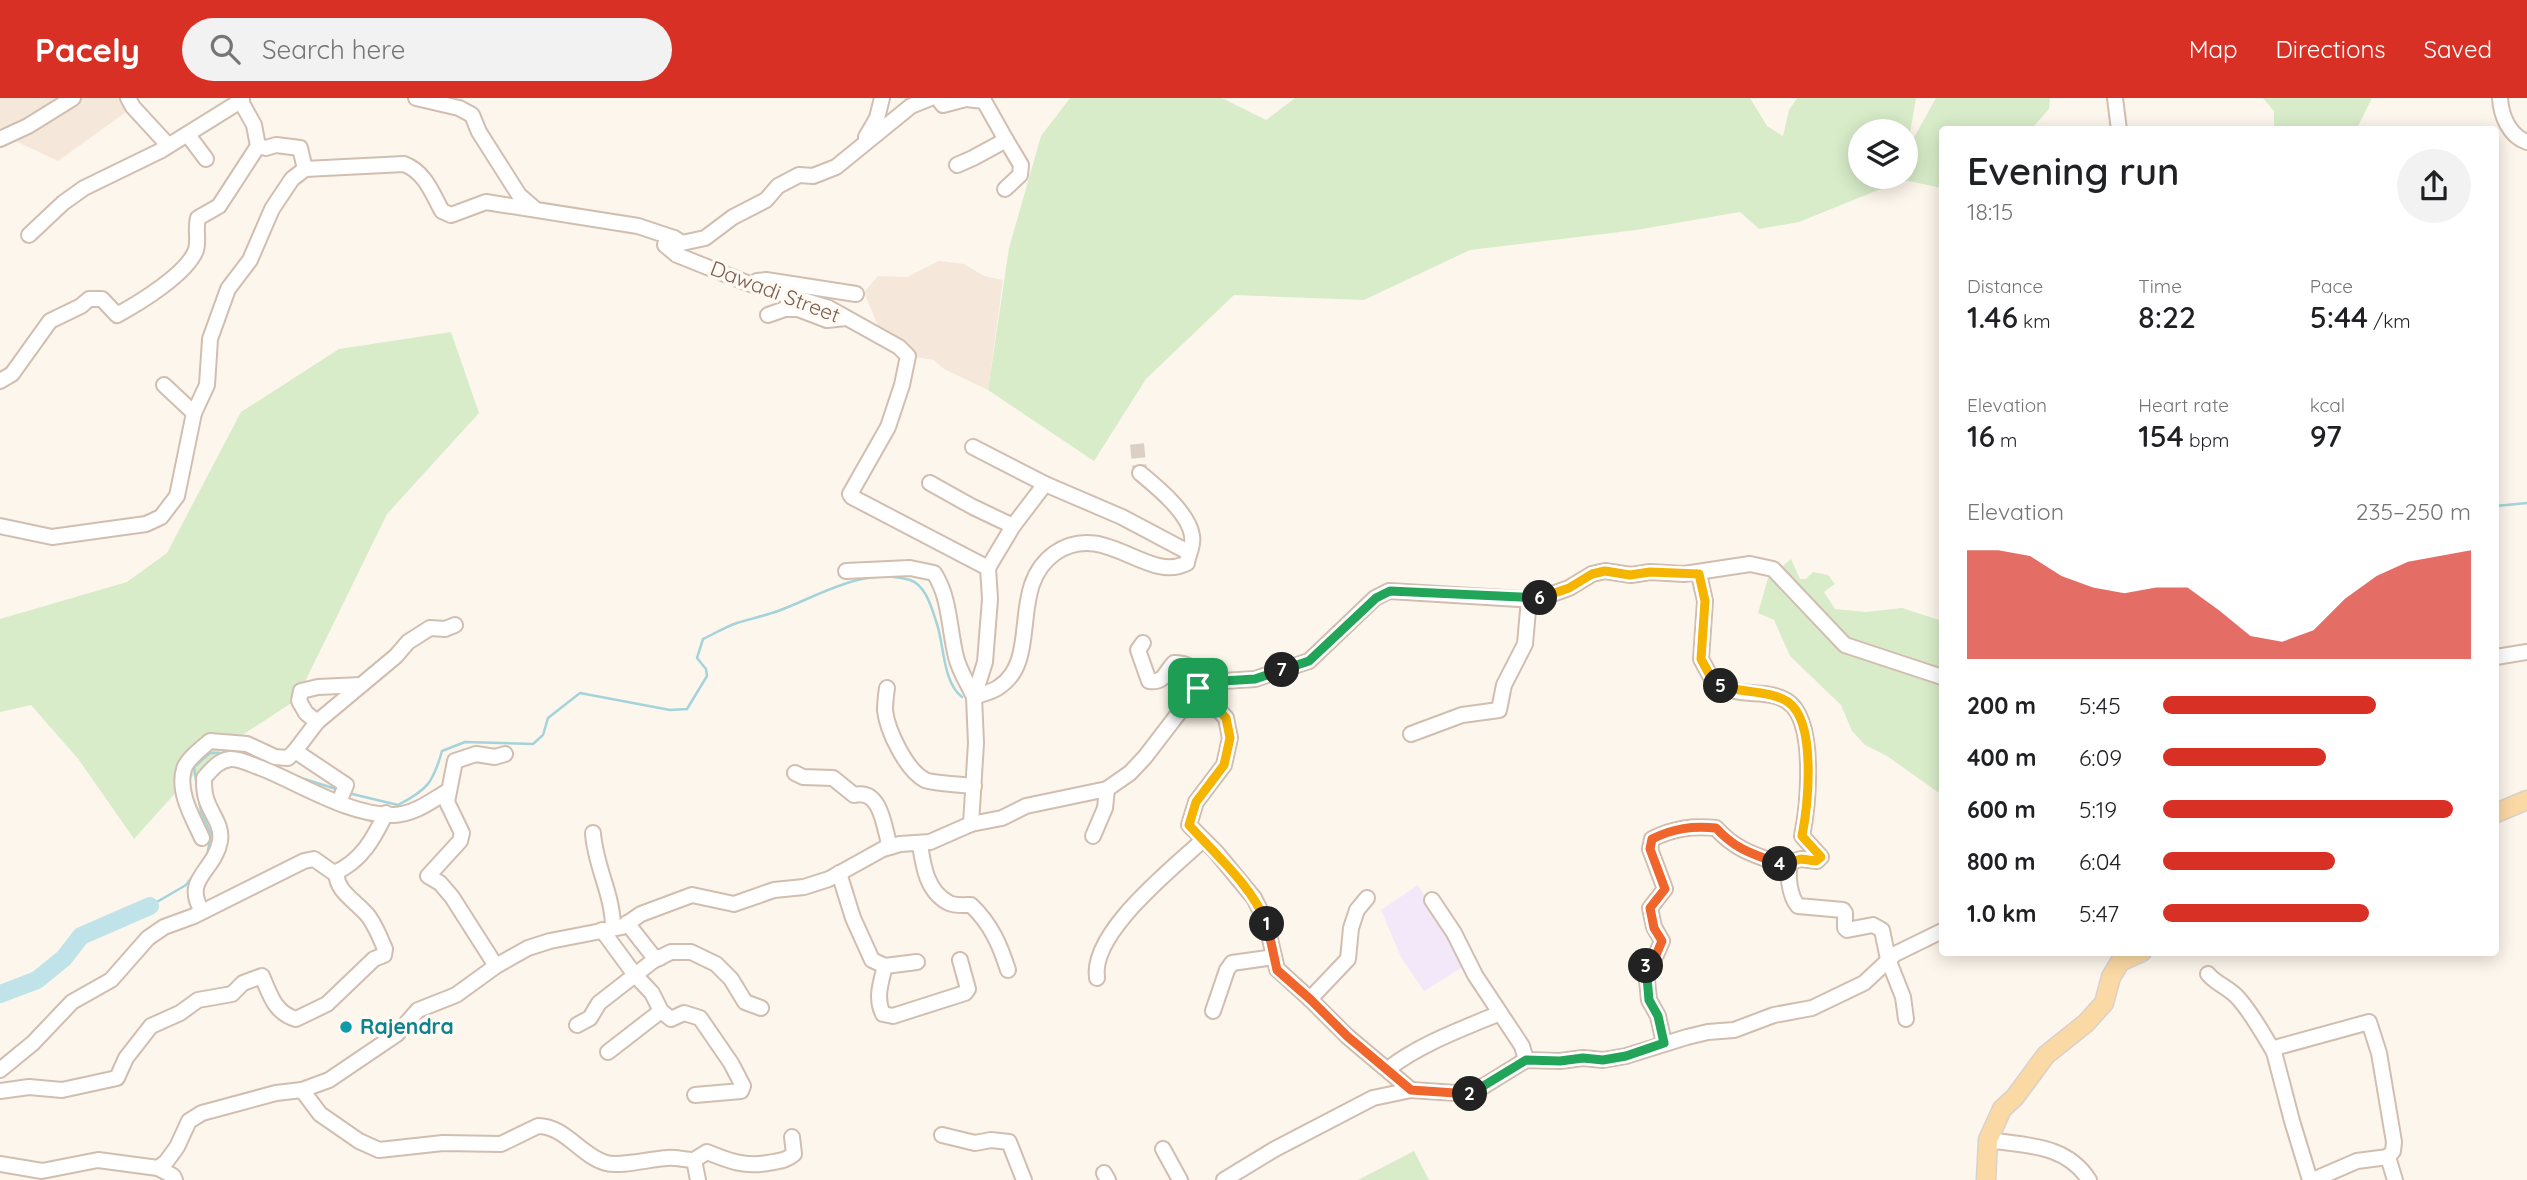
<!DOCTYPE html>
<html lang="en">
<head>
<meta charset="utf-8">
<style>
	:root { --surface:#fff; --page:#f2f2f2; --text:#202124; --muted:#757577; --accent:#d93025 }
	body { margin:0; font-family:Quicksand,sans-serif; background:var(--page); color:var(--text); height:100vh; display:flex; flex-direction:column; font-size:26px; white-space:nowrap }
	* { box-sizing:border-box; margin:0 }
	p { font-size:23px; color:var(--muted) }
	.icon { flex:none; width:38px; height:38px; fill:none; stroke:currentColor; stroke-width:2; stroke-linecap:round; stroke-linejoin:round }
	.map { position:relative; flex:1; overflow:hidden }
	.side { position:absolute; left:1939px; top:28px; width:560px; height:830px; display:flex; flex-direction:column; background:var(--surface); border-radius:7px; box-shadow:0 4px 18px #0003 }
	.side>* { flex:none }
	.buttons { position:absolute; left:1848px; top:21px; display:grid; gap:14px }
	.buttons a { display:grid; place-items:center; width:70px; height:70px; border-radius:50%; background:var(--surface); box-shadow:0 4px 18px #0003; font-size:35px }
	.pin { position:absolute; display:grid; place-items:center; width:60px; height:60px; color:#fff; margin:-30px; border-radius:14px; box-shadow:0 4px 10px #0006 }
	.km { position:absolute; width:35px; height:35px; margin:-18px; border-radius:50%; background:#222; color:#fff; font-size:19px; line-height:35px; text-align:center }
	.round { display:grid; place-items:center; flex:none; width:74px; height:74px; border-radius:37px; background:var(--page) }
	.overview { display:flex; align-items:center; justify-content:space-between; height:119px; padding:0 28px }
	h1 { font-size:38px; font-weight:600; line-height:52px }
	.stats { display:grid; grid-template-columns:repeat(3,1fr); gap:10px; height:119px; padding:7px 28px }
	.stats div { display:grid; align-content:center }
	.stats b { font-size:30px; font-weight:600 }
	.stats small { font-size:19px; font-weight:400 }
	.stats p { font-size:19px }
	.chart { height:196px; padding:14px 28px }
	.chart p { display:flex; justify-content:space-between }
	.chart svg { width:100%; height:126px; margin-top:7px; fill:var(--accent); opacity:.7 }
	ul { padding:0 28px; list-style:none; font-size:23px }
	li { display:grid; grid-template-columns:112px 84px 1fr; align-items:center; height:52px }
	li i { height:18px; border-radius:9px; background:var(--accent) }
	header { display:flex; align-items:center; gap:42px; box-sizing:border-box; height:98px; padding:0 35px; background:var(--accent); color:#fff }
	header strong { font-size:33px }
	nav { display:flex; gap:38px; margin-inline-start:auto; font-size:24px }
	.search { width:490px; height:63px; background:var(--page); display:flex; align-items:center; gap:18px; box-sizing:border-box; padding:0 24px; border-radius:38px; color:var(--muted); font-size:26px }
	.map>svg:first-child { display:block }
</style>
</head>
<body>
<header>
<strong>Pacely</strong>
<div class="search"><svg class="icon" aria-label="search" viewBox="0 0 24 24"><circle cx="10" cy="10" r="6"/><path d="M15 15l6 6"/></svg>Search here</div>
<nav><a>Map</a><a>Directions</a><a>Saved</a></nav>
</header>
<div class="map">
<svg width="2527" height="1082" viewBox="0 0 2527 1082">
	<rect width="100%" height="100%" fill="#fdf6ec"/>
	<g fill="#f5e8da">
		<polygon points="0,0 136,0 133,9 58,63 5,38 0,29"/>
		<polygon points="939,163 964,166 984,178 1003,182 988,292 944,271 934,262 908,258 883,240 864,194 878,178 907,179"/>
	</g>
	<polygon fill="#f3e8fa" points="1418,787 1466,867 1424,893 1401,859 1381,812"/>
	<g fill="#d8ecc9" fill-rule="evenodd">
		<path d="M1070 0H1222L1266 22 1295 0H1750L1767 28 1783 38 1789 12 1797 0H1916L1907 52 1936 0H2050L2049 11 2031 31 1942 32V90L1903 82 1799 124 1759 131 1740 114 1636 132 1470 152 1364 202 1234 197 1146 281 1094 363 988 292 1009 150 1041 38ZM1860 33H1906V79H1860Z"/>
		<polygon points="2263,0 2372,0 2356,32 2274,31 2274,13"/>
		<polygon points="451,234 479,315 387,416 296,602 224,649 178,692 134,741 79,662 31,607 0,614 0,521 127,484 167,455 241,314 339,251"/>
		<polygon points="1791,461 1800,481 1806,481 1813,474 1828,477 1835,486 1824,494 1835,511 1866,514 1902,510 1942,523 1942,568 1939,571 1942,584 1942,697 1887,658 1865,647 1852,633 1841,607 1790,558 1774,522 1758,515 1768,480"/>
		<polygon points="1414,1053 1429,1082 1358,1082"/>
	</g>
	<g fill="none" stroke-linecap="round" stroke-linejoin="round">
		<g stroke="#a5d3da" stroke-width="2.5">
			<polyline points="2496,408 2527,405"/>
			<polyline points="250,658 263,663"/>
			<polyline points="295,678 339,692"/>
			<path d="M348 695 398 707C427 692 433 685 442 653L465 644 533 646 543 637 548 620 580 595 670 612 687 611 707 578 706 571 697 560 703 541C714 536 725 529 737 525 750 521 764 518 778 513 819 498 864 468 910 482 926 487 932 511 937 526 944 547 943 585 962 599"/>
			<polyline points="207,758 211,736 201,714 194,669 210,655 237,655"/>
			<polyline points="150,808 186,787 195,775"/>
		</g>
		<polyline stroke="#bfe3e8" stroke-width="18" points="0,896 37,882 64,860 81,838 150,808"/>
		<polyline stroke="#dcd0c4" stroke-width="14" stroke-dasharray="14 7" stroke-linecap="butt" points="1137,346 1140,375"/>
		<defs>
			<g id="minor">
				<polyline points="128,0 133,9 168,47"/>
				<polyline points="416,0 459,10 472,17 479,34 519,97 534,110"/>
				<polyline points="2115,0 2119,32"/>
				<path d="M2500 0C2501 17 2509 38 2527 44"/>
				<polyline points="940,3 943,7 966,1 984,3 1006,42 973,60 957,67"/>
				<polyline points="188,37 206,61"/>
				<polyline points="866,39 877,20 882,0"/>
				<polyline points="0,41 28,28 73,0"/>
				<polyline points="258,48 266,50 276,47 300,50 305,71"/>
				<polyline points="1005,91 1020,77 1021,67 1006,42"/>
				<polyline points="29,137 63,105 84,90 160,53 242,2"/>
				<polyline points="674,140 665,147 677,157 747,185 829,210 899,249 908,258 902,287 888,329 850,396 852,399 988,470 990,501 985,564 974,599 976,645 971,726"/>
				<polyline points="757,183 766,182 856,196"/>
				<polyline points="768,217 785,211 798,211 827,222 846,220"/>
				<path d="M0 283 12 276 50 223 81 208 89 201H102L117 217C139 205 187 176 196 152 199 142 195 131 198 120L219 108 258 48 254 27 239 0"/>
				<polyline points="164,287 194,315"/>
				<polyline points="973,349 1045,386"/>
				<polyline points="930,385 973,409 1013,428"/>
				<path d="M0 428 52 439 146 426 161 419 177 398 194 315 207 287 210 241 228 191 250 162 272 111 292 81 305 71 404 66C425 74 432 95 442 113L451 117 486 104 638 128 674 140 682 145 705 140 733 119 766 102 778 88 799 77 813 78 836 69 911 8 931 0"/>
				<polyline points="988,470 1013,428 1045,386 1122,419 1188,454"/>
				<path d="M846 473 910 470 934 475C950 499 949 531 956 559 959 572 968 586 974 599 982 596 992 594 999 589 1042 561 1007 489 1055 455 1105 421 1147 486 1187 465 1188 456 1194 448 1192 438 1189 415 1157 389 1140 375"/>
				<path d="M1699 476 1705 503 1701 561 1714 585C1721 588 1728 591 1735 593 1752 597 1771 593 1787 603 1817 622 1808 708 1802 738L1821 759 1817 763 1801 761 1791 764C1786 776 1790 799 1798 808L1843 812 1845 815V830L1847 832 1873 827 1882 832 1888 861 1903 899 1906 921"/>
				<path d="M1143 545 1138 552 1149 583C1165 585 1164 575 1174 565 1186 564 1200 573 1207 584"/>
				<polyline points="2496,559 2527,554"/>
				<path d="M887 590C886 597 885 605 885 612 887 632 906 672 925 682 931 685 964 687 974 688"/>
				<polyline points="1198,590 1226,620 1230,640 1224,667 1196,704 1189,727 1216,754 1254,800 1266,824 1277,871 1310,901 1347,938 1411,992"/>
				<polyline points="317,624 306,615 299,603 301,593 318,589 361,587"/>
				<polyline points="1411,636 1462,617 1499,612 1504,587 1525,546 1529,501"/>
				<path d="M795 675 803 679 833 680 854 697C882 690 884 731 890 749"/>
				<polyline points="339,704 346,687 295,653 317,624 396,558 408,544 430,530 445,531 455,527"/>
				<path d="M593 735C595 768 613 796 613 830"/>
				<polyline points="1093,738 1105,710 1107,691"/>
				<path d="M202 740C193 720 177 694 184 671 187 661 202 650 210 643L247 646 275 659 288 660 295 653"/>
				<path d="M920 746C923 768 927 794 949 805 955 808 965 807 971 807 991 826 1000 847 1008 872"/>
				<polyline points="839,775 853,820 872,862 885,868 917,864"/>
				<polyline points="1432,802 1454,835 1475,877 1522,948 1526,962"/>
				<path d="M202 813C182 781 215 773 220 743 223 725 208 714 205 696 204 691 204 685 204 680 212 671 218 663 230 661 239 660 252 667 261 670 301 686 350 718 394 717 415 716 431 703 448 693"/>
				<polyline points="627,825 653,858 660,860"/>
				<polyline points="602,832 635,877 652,895 661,913 671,921 684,915 700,920 731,965 743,988 741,993 695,997"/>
				<polyline points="496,868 452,799 440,785 428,778 460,743 462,735 447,704 455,663 476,656 495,659 505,656"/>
				<path d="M885 868C881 884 875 900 883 916L893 918 965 895 968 891 960 862"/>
				<path d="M2208 876C2216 886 2230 890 2239 901 2253 917 2263 936 2274 954"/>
				<path d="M1097 880C1090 835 1172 771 1203 742"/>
				<polyline points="1310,901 1348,861 1351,830 1357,812 1367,800"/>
				<polyline points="1213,913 1227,872 1232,865 1274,859"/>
				<polyline points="577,927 590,920 599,905 653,863 671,854 691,854 716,866 731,881 745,904 761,910"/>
				<path d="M1664 945 1658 918 1649 902 1645 863 1656 857 1662 843 1654 829 1650 810 1665 791 1650 751 1652 741C1674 730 1692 728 1716 730 1737 754 1759 758 1789 769"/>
				<polyline points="608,954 661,913"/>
				<path d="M1388 971C1420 946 1462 931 1500 915"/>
				<path d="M0 972 33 945 72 904 111 882 148 840 164 829 194 818 304 763 314 761 334 775C361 764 374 740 386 715"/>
				<path d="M302 992 320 1016 359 1043 379 1052 443 1045 501 1046 538 1028C565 1028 581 1058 606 1065 620 1069 650 1061 667 1060 676 1059 685 1062 694 1062L698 1082"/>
				<path d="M0 993 29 989 62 992 117 980 126 960 151 928 180 915 198 902 232 896 243 885 262 878C270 897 275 915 296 921L327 906 374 861 384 857 385 851C380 839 376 829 369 819 359 805 334 793 337 774"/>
				<polyline points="942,1037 975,1045 991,1042 1009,1044 1024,1082"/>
				<path d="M1988 1042C2027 1048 2066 1046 2089 1082"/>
				<polyline points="1163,1051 1180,1082"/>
				<path d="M694 1062 707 1054C729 1063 744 1069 768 1065 778 1063 786 1063 794 1056L792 1039"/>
				<polyline points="0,1066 42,1073 98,1062 158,1070 173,1078 175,1082"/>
				<polyline points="158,1070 166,1064 177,1049 189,1023 202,1015 276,995 302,992 329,982 397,936 418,912 456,897 496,868 528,850 550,843 622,829 641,816 692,797 734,806 774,792 804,789 829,781 883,751 900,746 930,744 971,726 1002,720 1026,708 1107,691 1130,675 1145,659 1198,590 1207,584 1255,581 1309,563 1375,500 1389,493 1536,502 1569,490 1592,476 1605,473 1631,477 1650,474 1684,476 1750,466 1773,471 1845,547 1942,579"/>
				<polyline points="1104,1075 1108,1082"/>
				<polyline points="1224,1082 1275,1051 1373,1000 1411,992 1471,996 1526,962 1560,963 1583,960 1603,962 1626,958 1687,939 1708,934 1734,932 1774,917 1812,910 1864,885 1895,856 1942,833"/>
				<polyline points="2310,1082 2292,1023 2274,954 2278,949 2369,924 2379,955 2394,1044 2393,1053 2388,1059"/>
				<polyline points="2313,1082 2357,1063 2388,1059 2395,1082"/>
			</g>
			<g id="major">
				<polyline points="2496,715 2527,702"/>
				<polyline points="1986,1082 1988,1042 2002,1011 2015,999 2046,957 2086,925 2104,905 2111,879 2120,864 2142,854"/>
			</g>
		</defs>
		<use href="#minor" stroke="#d1beb0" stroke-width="18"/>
		<use href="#major" stroke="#dad1cd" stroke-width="21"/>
		<use href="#minor" stroke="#fff" stroke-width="14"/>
		<use href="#major" stroke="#fbd9a5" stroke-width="18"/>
	</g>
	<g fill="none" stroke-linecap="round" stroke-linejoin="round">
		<defs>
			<path id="split-1" d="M1198 590 1226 620 1230 640 1224 667 1196 704 1189 727C1217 758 1251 787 1267 826"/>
			<polyline id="split-2" points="1267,826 1277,872 1310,901 1347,938 1411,992 1470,996"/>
			<polyline id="split-3" points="1470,996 1526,962 1560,963 1583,960 1603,962 1626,958 1664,945 1658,918 1649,902 1646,868"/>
			<path id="split-4" d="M1646 868 1645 863 1656 857 1662 843 1654 830 1650 810 1665 791 1650 751 1652 741C1674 730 1692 728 1716 730 1736 752 1753 756 1780 766"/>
			<path id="split-5" d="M1721 588C1742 595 1770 592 1788 604 1817 624 1808 707 1802 738L1821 759 1816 763 1801 761 1791 764 1789 769 1780 766"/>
			<polyline id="split-6" points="1540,500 1569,490 1592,476 1605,473 1630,477 1650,474 1699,476 1705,503 1701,561 1714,585 1721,588"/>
			<polyline id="split-7" points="1282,572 1309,563 1376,500 1390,493 1540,500"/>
			<polyline id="split-8" points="1198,590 1207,584 1255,581 1282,572"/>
		</defs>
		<use href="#split-1" stroke="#fff" stroke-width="14"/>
		<use href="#split-2" stroke="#fff" stroke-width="14"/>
		<use href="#split-3" stroke="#fff" stroke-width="14"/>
		<use href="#split-4" stroke="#fff" stroke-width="14"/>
		<use href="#split-5" stroke="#fff" stroke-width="14"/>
		<use href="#split-6" stroke="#fff" stroke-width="14"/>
		<use href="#split-7" stroke="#fff" stroke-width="14"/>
		<use href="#split-8" stroke="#fff" stroke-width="14"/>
		<use href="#split-1" stroke="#f5b400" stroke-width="9"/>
		<use href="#split-2" stroke="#f0652b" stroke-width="9"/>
		<use href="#split-3" stroke="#22a559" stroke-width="9"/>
		<use href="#split-4" stroke="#f0652b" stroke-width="9"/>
		<use href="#split-5" stroke="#f5b400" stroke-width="9"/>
		<use href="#split-6" stroke="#f5b400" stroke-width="9"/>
		<use href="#split-7" stroke="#22a559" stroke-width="9"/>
		<use href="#split-8" stroke="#22a559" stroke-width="9"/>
	</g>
	<circle fill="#0f9aa8" stroke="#fffaf3" stroke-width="2.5" cx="346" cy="929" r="7"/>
	<g text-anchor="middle" stroke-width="7" stroke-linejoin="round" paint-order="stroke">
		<g font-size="21" fill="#7a5c4d" stroke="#fffaf3">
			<text transform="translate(775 194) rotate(21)" y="7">Dawadi Street</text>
		</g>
		<g font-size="21" font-weight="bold" fill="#0d838f" stroke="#fffaf3" text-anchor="start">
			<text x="360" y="936">Rajendra</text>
		</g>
	</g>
</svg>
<div class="buttons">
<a><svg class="icon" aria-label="layers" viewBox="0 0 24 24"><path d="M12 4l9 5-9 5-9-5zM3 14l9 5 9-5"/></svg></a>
</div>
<div class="pin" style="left:1198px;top:590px;background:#1e9e55"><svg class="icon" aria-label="arrive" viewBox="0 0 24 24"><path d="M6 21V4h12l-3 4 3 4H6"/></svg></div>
<b class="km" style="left:1267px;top:826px">1</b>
<b class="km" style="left:1470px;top:996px">2</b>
<b class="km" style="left:1646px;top:868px">3</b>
<b class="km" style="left:1780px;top:766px">4</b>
<b class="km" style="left:1721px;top:588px">5</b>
<b class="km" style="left:1540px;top:500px">6</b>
<b class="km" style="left:1282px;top:572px">7</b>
<section class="side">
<div class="overview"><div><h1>Evening run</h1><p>18:15</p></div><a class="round"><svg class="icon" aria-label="share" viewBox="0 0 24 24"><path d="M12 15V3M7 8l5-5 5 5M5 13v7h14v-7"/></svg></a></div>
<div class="stats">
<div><p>Distance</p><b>1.46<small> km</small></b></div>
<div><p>Time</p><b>8:22</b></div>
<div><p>Pace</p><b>5:44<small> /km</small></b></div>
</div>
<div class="stats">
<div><p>Elevation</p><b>16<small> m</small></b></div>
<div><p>Heart rate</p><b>154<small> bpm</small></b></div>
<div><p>kcal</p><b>97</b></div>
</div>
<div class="chart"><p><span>Elevation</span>235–250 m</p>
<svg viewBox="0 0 160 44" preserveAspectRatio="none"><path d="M0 44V6L10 6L20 8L30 15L40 19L50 21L60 19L70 19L80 27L90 36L100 38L110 34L120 23L130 15L140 10L150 8L160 6V44z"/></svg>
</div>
<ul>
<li><b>200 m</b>5:45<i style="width:69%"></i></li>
<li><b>400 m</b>6:09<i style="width:53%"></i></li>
<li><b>600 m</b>5:19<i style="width:94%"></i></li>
<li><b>800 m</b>6:04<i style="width:56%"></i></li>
<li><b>1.0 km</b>5:47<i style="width:67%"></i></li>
</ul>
</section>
</div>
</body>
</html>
